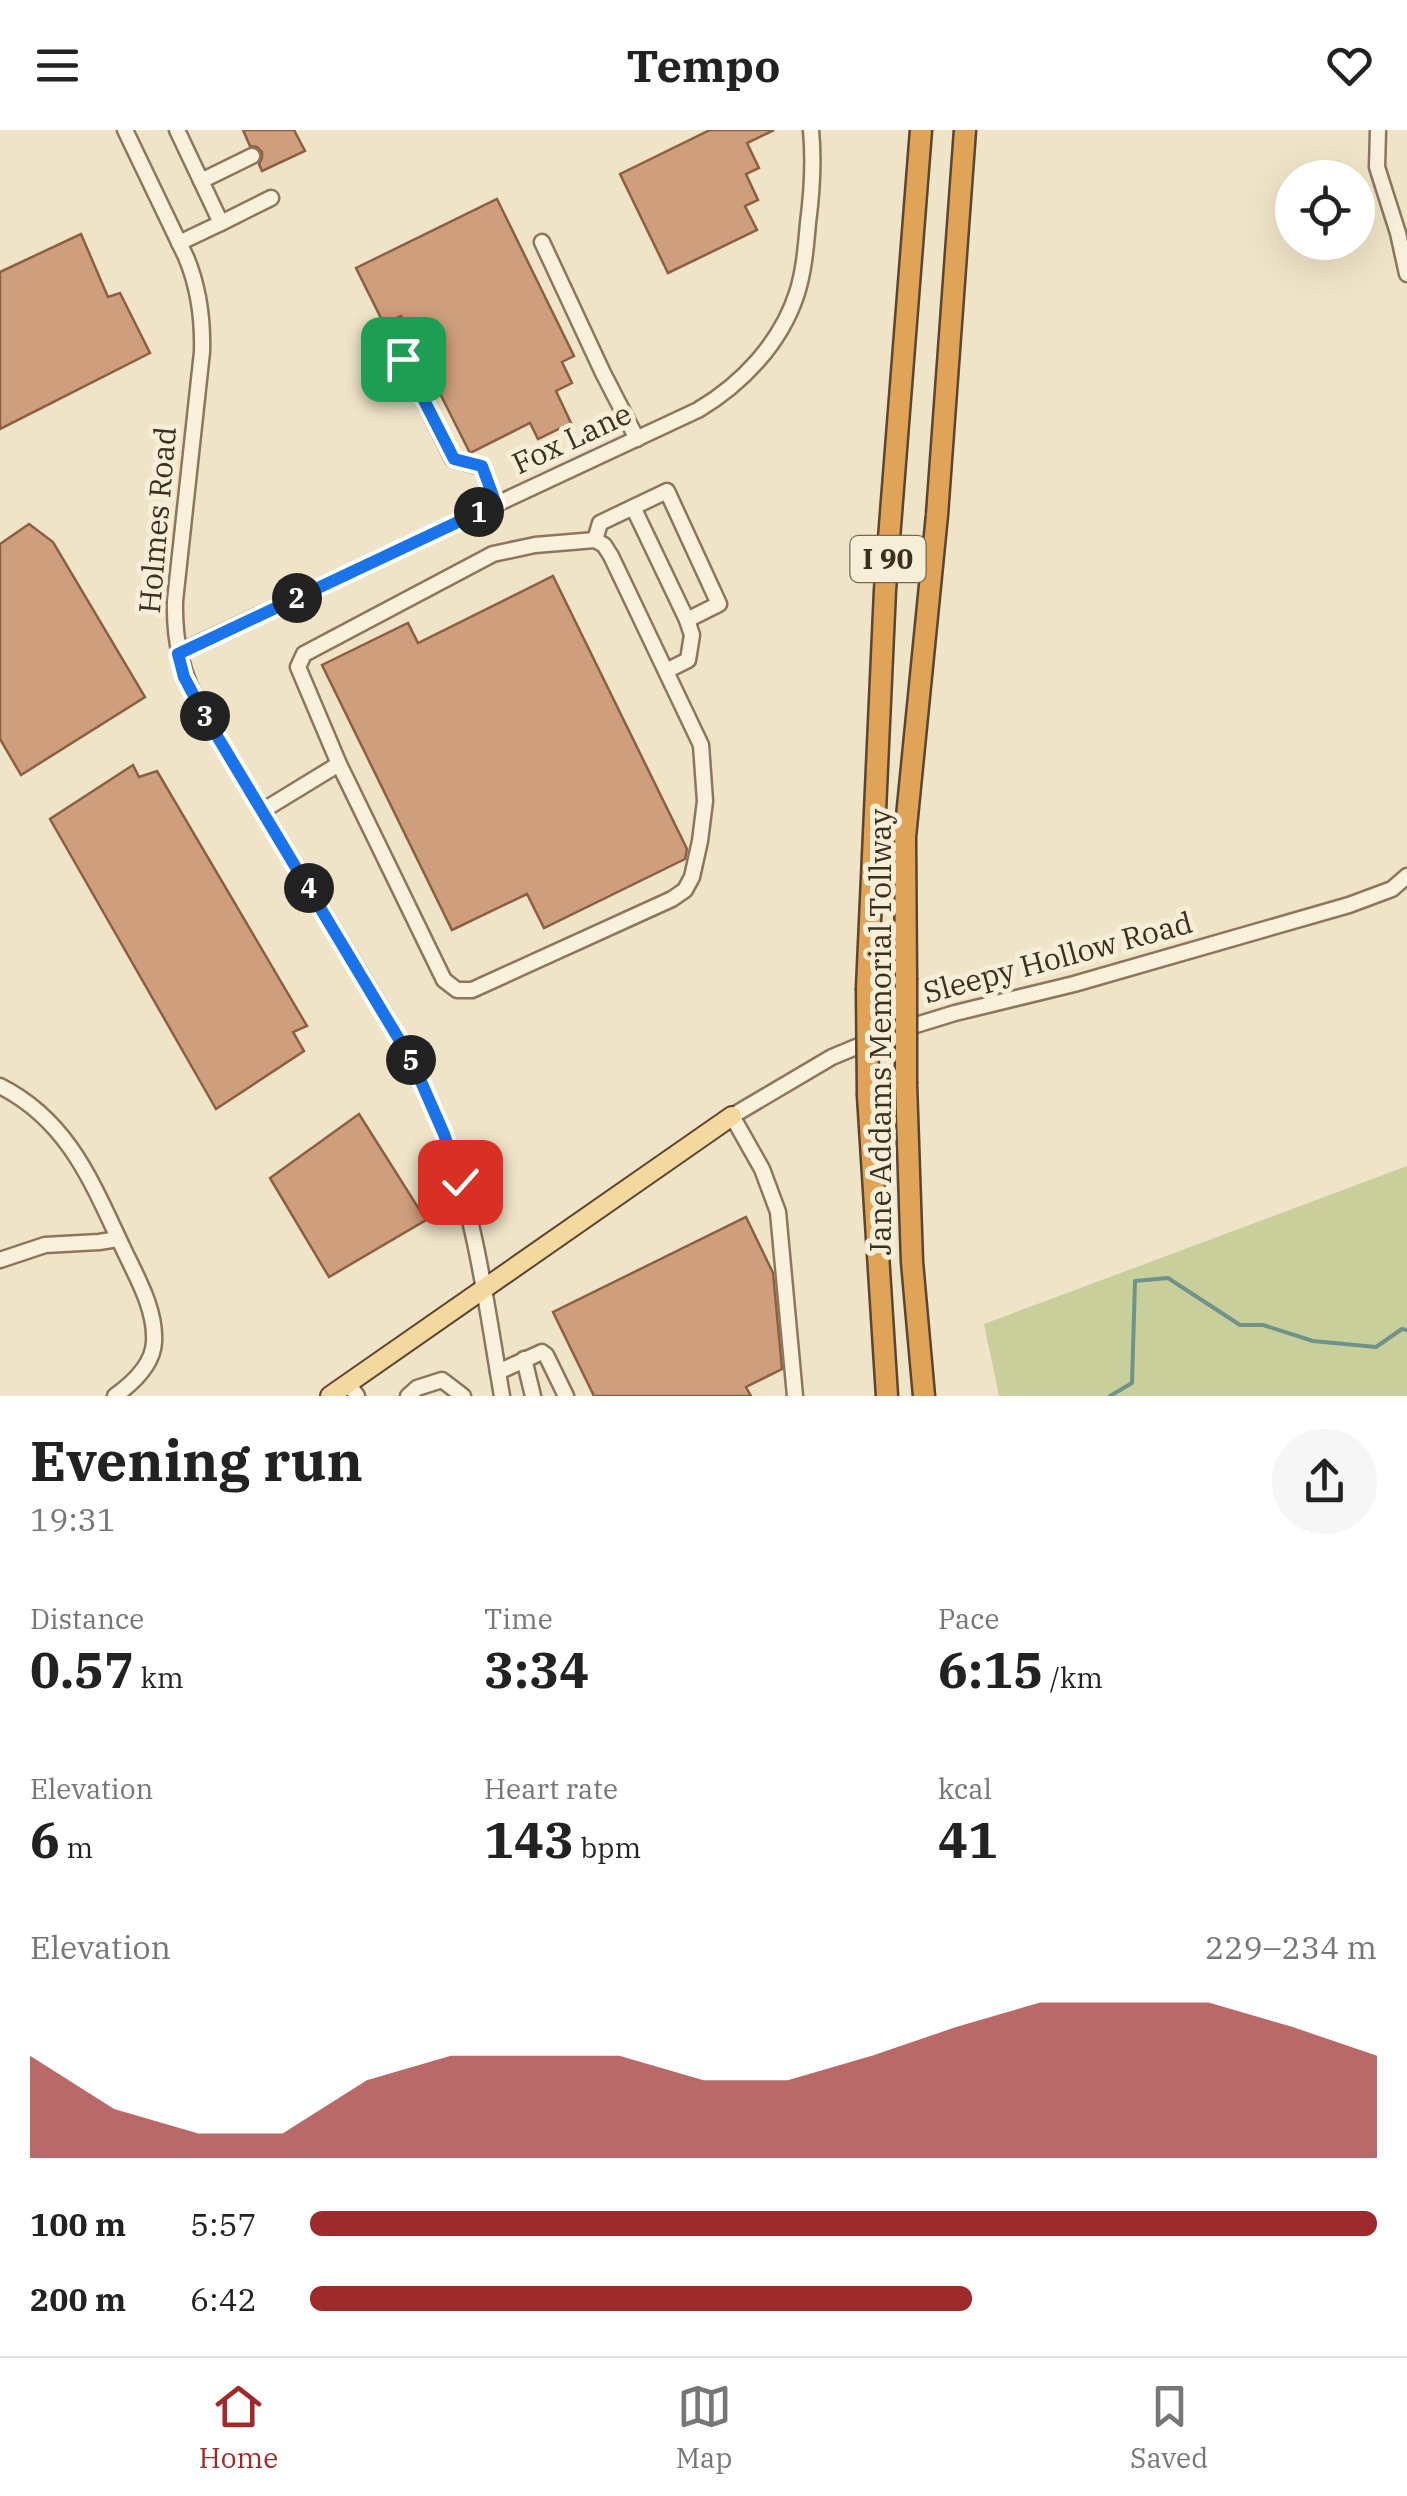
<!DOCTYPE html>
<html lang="en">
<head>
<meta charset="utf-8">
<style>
	:root { --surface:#fff; --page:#f6f6f6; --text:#222; --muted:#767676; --line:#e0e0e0; --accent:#9e2a2b }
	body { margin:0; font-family:"IBM Plex Serif",serif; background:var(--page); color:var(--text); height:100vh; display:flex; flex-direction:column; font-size:38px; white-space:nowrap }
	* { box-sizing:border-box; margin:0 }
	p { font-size:32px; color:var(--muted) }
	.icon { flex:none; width:55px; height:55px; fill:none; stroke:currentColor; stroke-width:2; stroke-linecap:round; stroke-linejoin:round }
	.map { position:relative; height:1266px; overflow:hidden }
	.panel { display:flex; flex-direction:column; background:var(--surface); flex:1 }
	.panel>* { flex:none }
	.controls { position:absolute; left:1275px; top:30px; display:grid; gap:20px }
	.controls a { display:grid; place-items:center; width:100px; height:100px; border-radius:50%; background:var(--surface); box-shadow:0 10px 40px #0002; font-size:50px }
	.pin { position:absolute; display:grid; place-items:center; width:85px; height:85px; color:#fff; margin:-42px; border-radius:20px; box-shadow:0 5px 15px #0006 }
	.km { position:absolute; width:50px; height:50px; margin:-25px; border-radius:50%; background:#222; color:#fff; font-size:28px; line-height:50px; text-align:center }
	.round { display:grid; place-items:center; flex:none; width:105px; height:105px; border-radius:52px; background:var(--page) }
	.overview { display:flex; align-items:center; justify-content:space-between; height:170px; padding:0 30px }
	h1 { font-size:55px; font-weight:700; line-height:75px }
	.stats { display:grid; grid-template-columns:repeat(3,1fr); gap:15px; height:170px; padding:10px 30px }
	.stats div { display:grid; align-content:center }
	.stats b { font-size:50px; font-weight:700 }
	.stats small { font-size:28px; font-weight:400 }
	.stats p { font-size:28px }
	.chart { height:280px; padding:20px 30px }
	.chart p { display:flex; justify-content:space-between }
	.chart svg { width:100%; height:180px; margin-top:10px; fill:var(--accent); opacity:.7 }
	ul { padding:0 30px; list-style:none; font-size:32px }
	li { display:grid; grid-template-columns:160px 120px 1fr; align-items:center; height:75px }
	li i { height:25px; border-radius:12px; background:var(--accent) }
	header { display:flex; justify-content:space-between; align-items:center; height:130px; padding:0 30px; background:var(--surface); font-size:45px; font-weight:700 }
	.menu { display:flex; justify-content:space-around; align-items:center; height:140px; border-top:2px solid var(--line); background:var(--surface); font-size:28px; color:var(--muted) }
	.menu a { display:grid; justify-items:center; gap:5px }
	.menu .current { color:var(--accent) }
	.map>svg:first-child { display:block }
</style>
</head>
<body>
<header><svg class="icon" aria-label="menu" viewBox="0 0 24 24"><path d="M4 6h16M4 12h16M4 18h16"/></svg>Tempo<svg class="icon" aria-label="heart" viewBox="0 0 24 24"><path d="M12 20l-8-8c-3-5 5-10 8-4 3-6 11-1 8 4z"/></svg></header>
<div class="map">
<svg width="1407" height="1266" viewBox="0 0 1407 1266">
	<rect width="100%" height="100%" fill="#f0e4c8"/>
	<polygon fill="#c9cf9b" points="1407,1036 1407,1266 999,1266 984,1194"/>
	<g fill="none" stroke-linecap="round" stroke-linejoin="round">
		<polyline stroke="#6f938a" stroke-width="4" points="1110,1266 1132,1253 1135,1151 1168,1148 1240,1195 1263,1195 1313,1211 1376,1217 1402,1199 1407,1200"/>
	</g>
	<g fill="#cf9f7d" stroke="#8d5f41" stroke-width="2.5">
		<polygon points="243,0 294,0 305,21 262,41 259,34 262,28 262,22 257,17 250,16"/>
		<polygon points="710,0 774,0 747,13 759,38 746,44 758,70 745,76 757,100 668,143 620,44"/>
		<polygon points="497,69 574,226 562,232 572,253 556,261 571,293 538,309 530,293 470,323 401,186 384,194 356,138"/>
		<polygon points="81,104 108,167 120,163 150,223 0,299 0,142"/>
		<polygon points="29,394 53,412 145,567 21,645 0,609 0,414"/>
		<polygon points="553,446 687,719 685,729 544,798 527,764 452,800 322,535 408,493 418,513"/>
		<polygon points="133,635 139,647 157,641 307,896 293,902 304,921 216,979 50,689"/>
		<polygon points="359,984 426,1090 329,1147 270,1048"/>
		<polygon points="746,1087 773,1143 782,1239 746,1257 751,1266 594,1266 553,1182"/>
	</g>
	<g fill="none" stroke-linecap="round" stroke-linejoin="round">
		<defs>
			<g id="minor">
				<path d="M125 0 186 127C199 158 203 188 202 222L175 471C174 512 182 545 202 581 248 657 294 734 340 810 378 873 418 936 444 1005 476 1088 487 1179 502 1266"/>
				<polyline points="177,0 221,93 179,113"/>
				<polyline points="1378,0 1377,37 1398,103 1407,144"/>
				<polyline points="201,51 252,26"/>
				<polyline points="221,93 271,68"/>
				<polyline points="542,112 603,243 637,309"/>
				<polyline points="403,229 453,329 482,337 496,374"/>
				<polyline points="595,410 600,393 667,361 719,474 687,490 633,377"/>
				<path d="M178 523 698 280C742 254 781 213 797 163 804 141 806 116 808 93 812 62 814 31 811 0"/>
				<polyline points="666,541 688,530 692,505 687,490"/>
				<polyline points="262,681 339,634 298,537 304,524 493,424 535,415 595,410 604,415 611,426 701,615 705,671 700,711 692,747 685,760 672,769 472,860 457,860 444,850 339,634"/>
				<path d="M0 956C69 991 92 1053 123 1118 136 1146 156 1179 154 1212 153 1235 133 1253 115 1266"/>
				<polyline points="0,1130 45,1115 99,1112 118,1109"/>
				<polyline points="524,1229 533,1266"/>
				<polyline points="498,1242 542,1222 546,1225 566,1266"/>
				<polyline points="348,1253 357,1266"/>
				<polyline points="408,1266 417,1258 442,1250 463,1266"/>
				<polyline points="795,1266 778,1082 762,1039 732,986 832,927 890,903 955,883 1074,854 1349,775 1392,759 1407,746"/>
			</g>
			<polyline id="major" points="330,1266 732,986"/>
			<g id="highway">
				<polyline points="906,848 905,707 937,385 965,0"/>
				<polyline points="867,858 885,460 921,0"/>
				<polyline points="906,954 912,1132 924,1266"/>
				<polyline points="868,966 887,1266"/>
			</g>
		</defs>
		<use href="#minor" stroke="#8d765c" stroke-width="19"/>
		<use href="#major" stroke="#5b4430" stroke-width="22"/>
		<use href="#highway" stroke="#5b4430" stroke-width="25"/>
		<use href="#minor" stroke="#faf1dc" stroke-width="14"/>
		<use href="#major" stroke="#f3d9a0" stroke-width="18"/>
		<use href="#highway" stroke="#e0a458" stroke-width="20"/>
		<defs>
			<g id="highway-bridge">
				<polyline points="906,848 906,954"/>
				<polyline points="867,858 868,966"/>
			</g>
		</defs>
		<use href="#highway-bridge" stroke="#5b4430" stroke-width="25" stroke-linecap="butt"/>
		<use href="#highway-bridge" stroke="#e0a458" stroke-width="20"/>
	</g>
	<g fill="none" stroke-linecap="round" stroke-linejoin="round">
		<defs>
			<polyline id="route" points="403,229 454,329 482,336 496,374 178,524 184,547 202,581 412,931 444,1004 460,1052"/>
		</defs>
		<use href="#route" stroke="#fff" stroke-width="20"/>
		<use href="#route" stroke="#1a73e8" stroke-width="12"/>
	</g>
	<g text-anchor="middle" stroke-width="10" stroke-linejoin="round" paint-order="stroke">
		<rect fill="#f7eed8" stroke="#756857" stroke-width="2.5" x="850.5" y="406" width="75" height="46" rx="8"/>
		<g font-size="28" font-weight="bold" fill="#3d2e20">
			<text x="888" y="439">I 90</text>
		</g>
		<g font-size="30" fill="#3d2e20" stroke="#f7eed8">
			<text transform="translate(572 309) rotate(-25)" y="10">Fox Lane</text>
			<text transform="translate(158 390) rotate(-85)" y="10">Holmes Road</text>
			<text transform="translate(1058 828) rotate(-15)" y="10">Sleepy Hollow Road</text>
			<text transform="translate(881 902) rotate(-90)" y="10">Jane Addams Memorial Tollway</text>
		</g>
	</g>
</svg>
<div class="controls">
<a><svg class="icon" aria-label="locate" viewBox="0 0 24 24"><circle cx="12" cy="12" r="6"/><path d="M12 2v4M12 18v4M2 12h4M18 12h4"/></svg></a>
</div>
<div class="pin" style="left:403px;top:229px;background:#1e9e55"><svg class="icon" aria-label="arrive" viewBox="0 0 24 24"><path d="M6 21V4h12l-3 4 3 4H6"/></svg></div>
<div class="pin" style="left:460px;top:1052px;background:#d93025"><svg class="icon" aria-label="check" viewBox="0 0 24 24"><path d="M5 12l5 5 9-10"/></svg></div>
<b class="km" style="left:479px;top:382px">1</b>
<b class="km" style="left:297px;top:468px">2</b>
<b class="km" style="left:205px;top:586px">3</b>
<b class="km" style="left:309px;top:758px">4</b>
<b class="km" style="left:411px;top:930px">5</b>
</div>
<section class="panel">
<div class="overview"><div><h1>Evening run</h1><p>19:31</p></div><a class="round"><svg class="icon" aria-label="share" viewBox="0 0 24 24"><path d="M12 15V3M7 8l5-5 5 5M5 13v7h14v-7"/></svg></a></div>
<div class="stats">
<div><p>Distance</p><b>0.57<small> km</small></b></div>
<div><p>Time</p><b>3:34</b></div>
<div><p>Pace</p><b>6:15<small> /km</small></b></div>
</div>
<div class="stats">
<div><p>Elevation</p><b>6<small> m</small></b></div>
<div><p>Heart rate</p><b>143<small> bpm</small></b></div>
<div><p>kcal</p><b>41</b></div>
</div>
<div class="chart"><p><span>Elevation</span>229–234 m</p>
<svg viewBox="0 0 160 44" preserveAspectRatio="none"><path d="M0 44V19L10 32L20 38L30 38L40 25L50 19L60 19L70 19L80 25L90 25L100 19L110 12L120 6L130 6L140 6L150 12L160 19V44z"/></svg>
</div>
<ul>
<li><b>100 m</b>5:57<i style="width:100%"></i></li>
<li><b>200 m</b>6:42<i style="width:62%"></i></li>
</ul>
</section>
<nav class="menu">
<a class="current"><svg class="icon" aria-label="home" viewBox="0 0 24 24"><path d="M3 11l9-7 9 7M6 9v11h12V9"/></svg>Home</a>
<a><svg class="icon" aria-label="map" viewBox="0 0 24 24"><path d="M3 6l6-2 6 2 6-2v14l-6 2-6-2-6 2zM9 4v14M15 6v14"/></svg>Map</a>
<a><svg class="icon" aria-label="saved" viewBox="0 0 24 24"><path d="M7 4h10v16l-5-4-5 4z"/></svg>Saved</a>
</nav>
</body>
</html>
